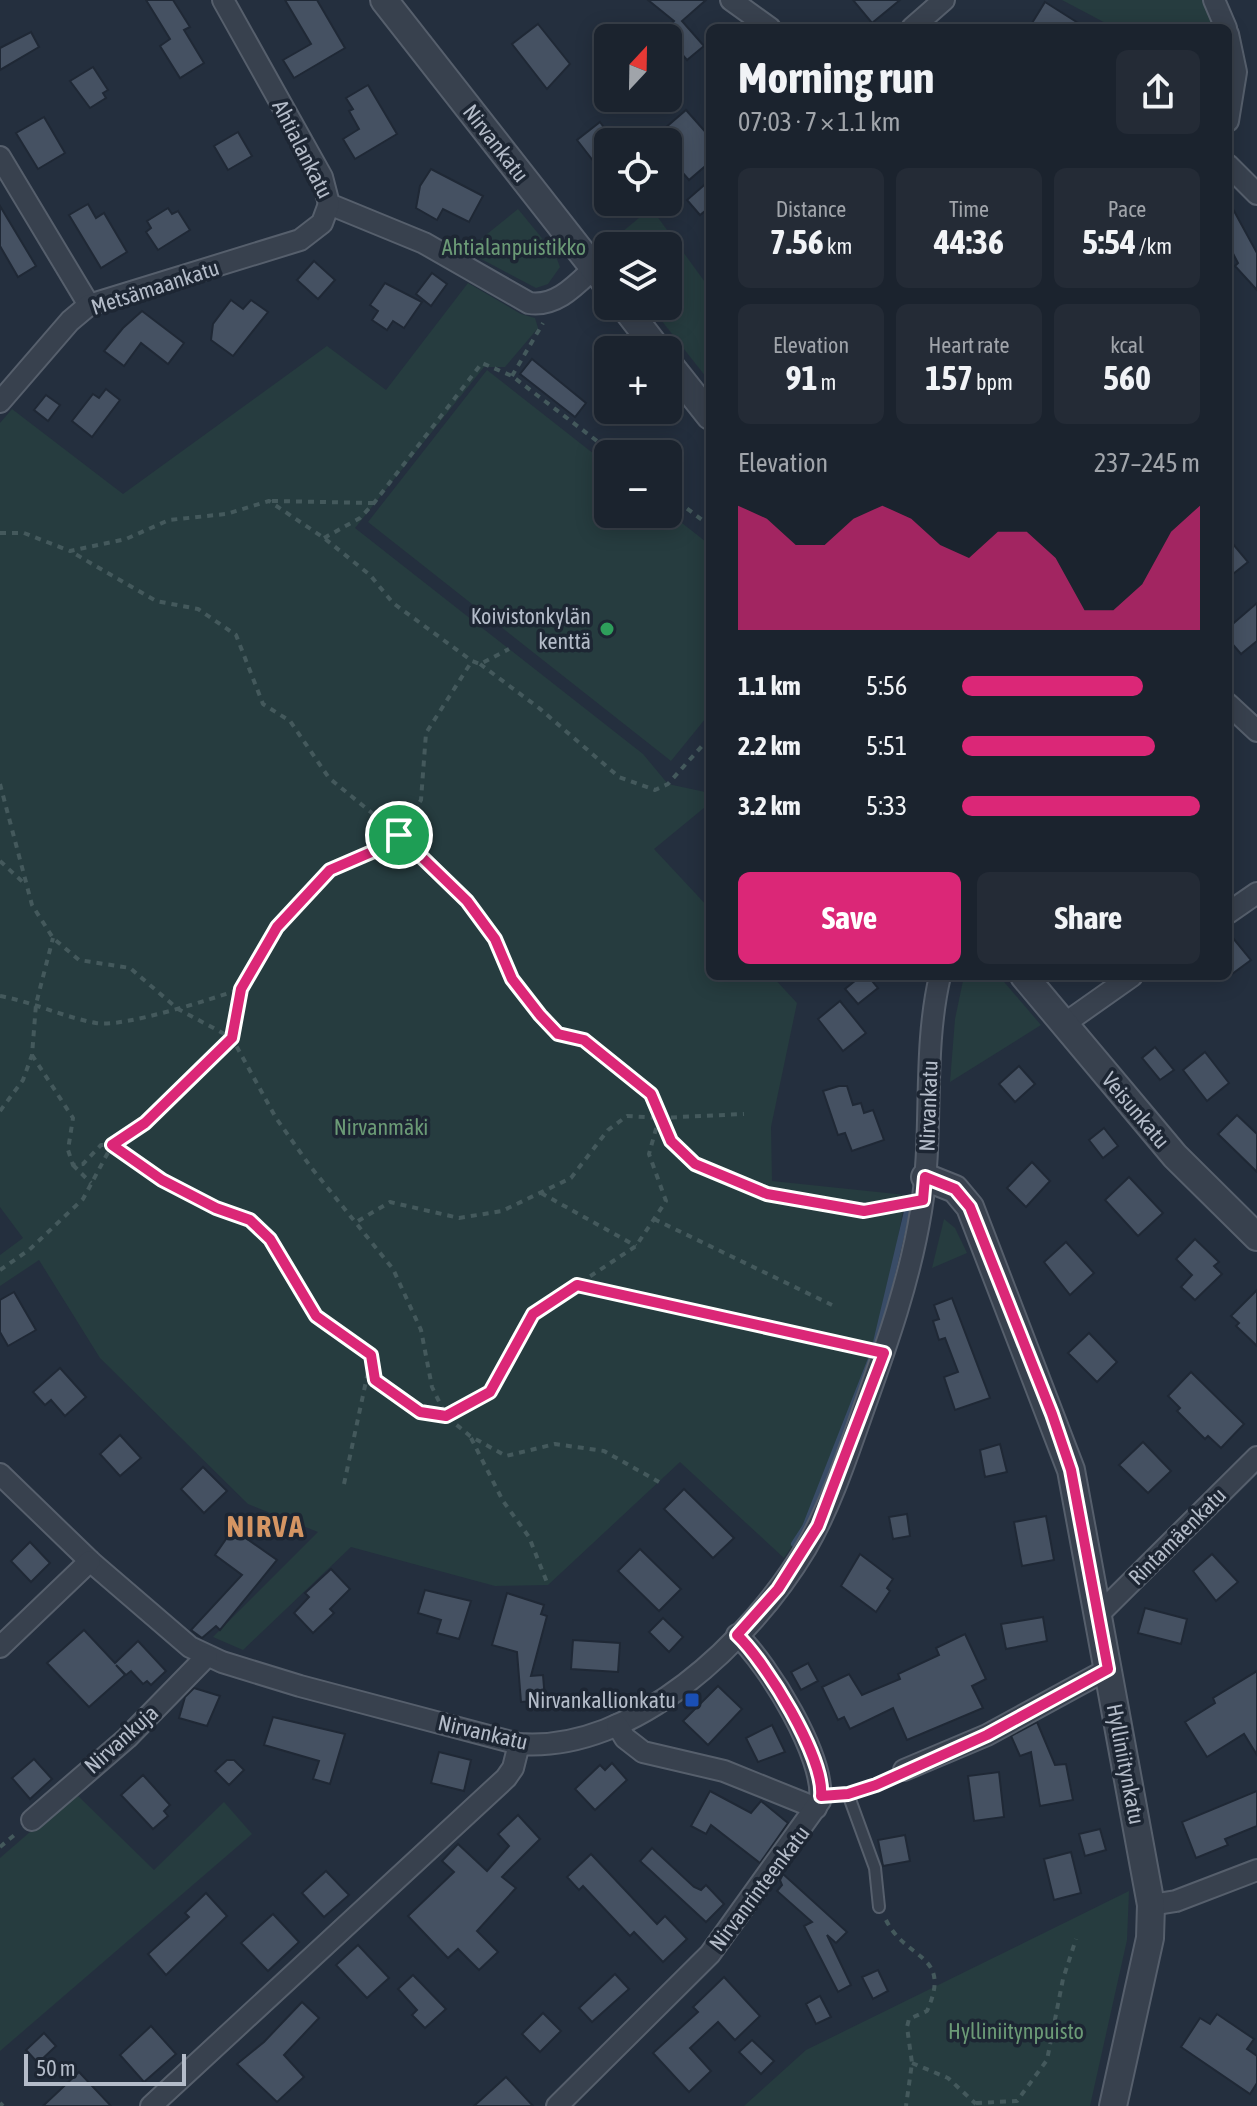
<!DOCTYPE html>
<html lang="en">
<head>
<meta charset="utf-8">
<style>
	:root { --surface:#1b232e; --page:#242b36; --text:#f1f3f6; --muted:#a0a4aa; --line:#39404a; --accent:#db2777 }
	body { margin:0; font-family:"Asap Condensed",sans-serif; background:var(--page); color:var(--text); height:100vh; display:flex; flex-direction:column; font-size:30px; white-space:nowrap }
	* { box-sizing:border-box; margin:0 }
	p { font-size:26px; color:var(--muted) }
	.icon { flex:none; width:44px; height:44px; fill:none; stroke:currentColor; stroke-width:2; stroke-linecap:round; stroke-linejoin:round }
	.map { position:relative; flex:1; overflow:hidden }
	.sheet { position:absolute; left:706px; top:24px; width:526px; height:956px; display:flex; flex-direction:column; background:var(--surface); border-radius:12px; box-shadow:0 4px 20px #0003,0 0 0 2px var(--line) }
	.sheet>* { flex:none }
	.needle { width:52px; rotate:22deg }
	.fabs { position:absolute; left:594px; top:24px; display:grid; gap:16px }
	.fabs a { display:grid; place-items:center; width:88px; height:88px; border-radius:12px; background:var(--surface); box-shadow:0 4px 20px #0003,0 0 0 2px var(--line); font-size:40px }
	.scale { position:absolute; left:24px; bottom:20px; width:162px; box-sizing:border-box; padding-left:8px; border:4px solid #b4bcc9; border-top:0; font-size:22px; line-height:28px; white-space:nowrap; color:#b4bcc9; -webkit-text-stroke:6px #1d2633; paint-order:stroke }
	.pin { position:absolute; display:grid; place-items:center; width:68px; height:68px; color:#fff; margin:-34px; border:4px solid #fff; border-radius:50%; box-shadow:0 2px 8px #0007 }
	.round { display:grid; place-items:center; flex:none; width:84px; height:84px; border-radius:12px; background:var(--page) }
	.headline { display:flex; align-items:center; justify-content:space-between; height:136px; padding:0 32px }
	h1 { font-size:44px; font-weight:700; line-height:60px }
	.stats { display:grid; grid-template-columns:repeat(3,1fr); gap:12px; height:136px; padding:8px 32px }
	.stats div { display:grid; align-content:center; border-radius:12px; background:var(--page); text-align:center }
	.stats b { font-size:34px; font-weight:700 }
	.stats small { font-size:22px; font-weight:400 }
	.stats p { font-size:22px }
	.chart { height:224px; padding:16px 32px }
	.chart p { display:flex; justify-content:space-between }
	.chart svg { width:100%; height:144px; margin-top:8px; fill:var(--accent); opacity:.7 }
	.button { display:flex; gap:16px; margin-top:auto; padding:16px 32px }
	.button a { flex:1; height:92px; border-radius:12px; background:var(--accent); color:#fff; font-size:32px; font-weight:700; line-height:92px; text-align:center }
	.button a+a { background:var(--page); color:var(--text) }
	ul { padding:0 32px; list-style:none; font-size:26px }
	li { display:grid; grid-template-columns:128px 96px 1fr; align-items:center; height:60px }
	li i { height:20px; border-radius:10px; background:var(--accent) }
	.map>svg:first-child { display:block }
</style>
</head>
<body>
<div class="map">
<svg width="1257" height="2106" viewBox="0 0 1257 2106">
	<rect width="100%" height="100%" fill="#242f3e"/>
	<g fill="#263c3f">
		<polygon points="1062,0 1205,0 1215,28 1115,28"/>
		<polygon points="651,208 710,289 710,382 650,306 668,306 668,246 608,246 608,252 604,247"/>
		<polygon points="518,209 555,254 560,267 548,284 536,288 466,251"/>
		<polygon points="468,283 521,314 535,318 538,328 505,367 484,367 355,528 643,754 668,784 710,793 710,803 654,849 710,909 710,976 772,976 797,1003 771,1127 772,1181 906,1195 880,1334 814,1513 784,1558 680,1462 548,1585 495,1586 351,1547 243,1650 213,1637 318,1532 248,1504 100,1358 39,1260 0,1286 0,1255 23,1238 0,1207 0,423 12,409 123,494 327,346 386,390"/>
		<polygon points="487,370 608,465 608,514 668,512 710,545 710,713 671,761 368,522"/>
		<polygon points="964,976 999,976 1041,1025 950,1082 955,1019"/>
		<polygon points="944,1219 955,1228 967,1253 932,1268"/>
		<polygon points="75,1793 154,1870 224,1802 252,1834 0,2051 0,1858"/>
		<polygon points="1129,1891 1127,1940 1090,2106 744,2106 806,2050"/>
	</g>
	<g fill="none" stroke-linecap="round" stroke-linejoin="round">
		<polyline stroke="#394c67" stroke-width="6" points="794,1544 805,1527 874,1351 909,1203"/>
	</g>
	<g fill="#455162" stroke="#1f2835" stroke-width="2">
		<polygon points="146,0 173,0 190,27 184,30 204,63 180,78 160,46 170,39"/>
		<polygon points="285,0 317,0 345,48 294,78 283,60 311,44"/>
		<polygon points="648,0 706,0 682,21 704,46 687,60 674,45 671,48 668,38 659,35 674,21"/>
		<polygon points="853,0 900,0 872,23"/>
		<polygon points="1045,2 1086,28 1029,28"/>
		<polygon points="538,24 570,64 547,89 512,44"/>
		<polygon points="31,32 39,47 0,70 0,48"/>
		<polygon points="93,67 108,90 103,93 106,98 90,108 70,81"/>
		<polygon points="368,85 397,134 355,159 343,139 359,129 349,111 353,109 346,98"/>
		<polygon points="686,110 710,137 710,162 689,180 668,156 668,142 657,135"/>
		<polygon points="44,117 65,153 38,169 16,133"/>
		<polygon points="600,122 608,133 608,180 577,140"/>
		<polygon points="238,132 252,156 228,170 214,146"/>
		<polygon points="431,169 483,196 469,222 443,209 437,220 416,208 420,186"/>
		<polygon points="710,180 710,207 700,215 687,200"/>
		<polygon points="1228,200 1257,253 1257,290 1235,266 1238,263 1228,244"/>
		<polygon points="88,204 96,218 104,213 127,252 101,268 69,215"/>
		<polygon points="0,206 36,266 18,277 0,246"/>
		<polygon points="168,208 172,214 178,211 190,230 158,250 146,232 151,228 147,221"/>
		<polygon points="314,261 335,280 318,299 297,280"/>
		<polygon points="432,273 447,284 431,306 416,294"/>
		<polygon points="385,283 422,302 404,328 393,321 387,330 372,320 378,311 370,305"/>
		<polygon points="231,300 243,309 251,300 268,312 233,356 211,340 213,324"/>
		<polygon points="142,311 184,343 168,364 141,343 124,366 104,351 123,328"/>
		<polygon points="532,359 586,403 575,417 520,374"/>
		<polygon points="106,389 120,400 92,437 72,421 93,394 99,398"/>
		<polygon points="46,395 60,405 48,421 34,410"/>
		<polygon points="1228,538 1248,562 1228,578"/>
		<polygon points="1257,603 1257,641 1241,654 1228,639 1228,628"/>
		<polygon points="1228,932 1251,960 1228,977"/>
		<polygon points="861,976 868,976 878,988 858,1004 845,989"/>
		<polygon points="840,1001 866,1033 843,1051 818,1019"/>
		<polygon points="1155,1047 1174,1070 1160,1080 1142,1058"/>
		<polygon points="1205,1052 1229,1083 1207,1101 1183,1070"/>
		<polygon points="1019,1066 1035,1084 1015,1102 999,1084"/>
		<polygon points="839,1086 847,1086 853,1105 861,1103 864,1113 873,1110 884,1140 852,1151 845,1133 838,1135 823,1091"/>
		<polygon points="1237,1115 1257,1134 1257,1172 1218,1134"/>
		<polygon points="1104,1128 1118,1146 1103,1158 1089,1140"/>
		<polygon points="1032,1162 1050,1181 1026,1207 1007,1188"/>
		<polygon points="1129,1177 1163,1213 1138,1236 1105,1200"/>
		<polygon points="1195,1239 1219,1262 1214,1266 1222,1274 1195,1300 1181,1287 1192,1275 1176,1259"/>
		<polygon points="1066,1242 1094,1273 1070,1295 1044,1262"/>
		<polygon points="1257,1290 1257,1346 1236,1326 1239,1323 1231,1316"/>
		<polygon points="14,1292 36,1330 8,1346 0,1332 0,1300"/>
		<polygon points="952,1298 990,1398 955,1410 944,1377 958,1372 945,1338 939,1340 933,1321 939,1319 934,1305"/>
		<polygon points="1089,1333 1117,1362 1097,1382 1068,1353"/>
		<polygon points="60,1368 86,1397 65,1416 51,1400 45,1405 33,1392"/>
		<polygon points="1191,1372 1244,1424 1221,1448 1208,1436 1205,1439 1177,1411 1180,1408 1168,1396"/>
		<polygon points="120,1435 141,1458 120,1476 100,1454"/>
		<polygon points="1143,1442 1171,1471 1148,1493 1119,1465"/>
		<polygon points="1000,1444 1007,1472 985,1477 980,1450"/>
		<polygon points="203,1467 227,1491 204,1513 181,1489"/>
		<polygon points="684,1489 734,1538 713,1558 664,1509"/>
		<polygon points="907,1514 910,1536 893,1539 889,1517"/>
		<polygon points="1046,1516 1054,1560 1022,1566 1014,1522"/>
		<polygon points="233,1529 277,1560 220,1630 216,1626 202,1638 191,1630 242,1575 215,1555"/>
		<polygon points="30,1542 50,1563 31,1582 11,1561"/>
		<polygon points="640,1549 681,1589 659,1611 618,1571"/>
		<polygon points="860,1554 893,1579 887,1588 890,1591 876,1612 841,1586"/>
		<polygon points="1212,1554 1238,1582 1216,1601 1193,1571"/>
		<polygon points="331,1569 350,1589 330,1609 334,1613 313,1633 294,1613 309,1597 305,1593"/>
		<polygon points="425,1590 471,1601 459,1639 437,1633 441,1620 418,1613"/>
		<polygon points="507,1593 544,1605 541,1614 547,1616 531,1676 543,1675 545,1700 521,1702 517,1652 492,1645"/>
		<polygon points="1145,1608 1187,1619 1181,1644 1138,1633"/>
		<polygon points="1043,1617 1047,1641 1006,1649 1001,1624"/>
		<polygon points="663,1618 683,1637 669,1652 649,1632"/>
		<polygon points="84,1630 115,1663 138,1641 166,1671 151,1685 147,1681 143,1684 131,1671 126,1675 116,1665 125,1675 89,1707 47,1663"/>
		<polygon points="965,1634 986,1679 972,1686 983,1708 907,1740 893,1708 850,1729 844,1717 838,1720 822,1687 849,1674 862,1695 900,1679 898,1674 939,1655 936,1648"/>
		<polygon points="573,1640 620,1643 618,1672 571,1669"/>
		<polygon points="808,1663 818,1681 801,1690 791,1672"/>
		<polygon points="1257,1671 1257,1755 1244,1734 1207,1757 1185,1722 1215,1703 1213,1698"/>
		<polygon points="718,1686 742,1709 708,1745 683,1721"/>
		<polygon points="194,1688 220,1696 207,1726 179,1718 185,1697"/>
		<polygon points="273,1717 345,1734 330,1784 313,1779 319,1761 264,1745"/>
		<polygon points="1037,1722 1055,1765 1066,1764 1073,1800 1040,1806 1031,1752 1020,1756 1011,1736"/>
		<polygon points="772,1725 785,1752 758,1762 746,1738"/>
		<polygon points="439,1752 471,1760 464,1791 431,1783"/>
		<polygon points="34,1759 52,1779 30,1799 12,1778"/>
		<polygon points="227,1760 234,1760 244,1770 229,1785 215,1771"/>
		<polygon points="612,1763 627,1780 595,1810 575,1789 600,1765 605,1770"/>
		<polygon points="999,1772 1004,1817 974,1821 968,1776"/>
		<polygon points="143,1775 170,1805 164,1811 168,1816 153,1829 121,1795"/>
		<polygon points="710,1791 751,1813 761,1801 788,1823 760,1863 711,1825 706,1834 691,1826"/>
		<polygon points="1257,1791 1257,1826 1225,1839 1228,1845 1196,1858 1182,1822"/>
		<polygon points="518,1815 540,1839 502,1877 516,1888 477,1931 498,1952 479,1970 458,1949 448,1958 408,1916 454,1872 442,1861 458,1844 487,1871 509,1846 498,1834"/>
		<polygon points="1100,1829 1106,1850 1085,1856 1079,1834"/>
		<polygon points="905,1835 910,1861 883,1866 878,1840"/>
		<polygon points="652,1848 694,1887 701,1890 706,1885 724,1904 706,1922 640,1861"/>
		<polygon points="1071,1852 1081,1893 1054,1900 1044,1859"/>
		<polygon points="591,1854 657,1924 665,1916 687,1939 663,1962 634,1932 630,1936 583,1886 579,1890 567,1877"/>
		<polygon points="326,1871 349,1895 324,1917 302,1893"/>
		<polygon points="783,1874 847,1932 836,1943 827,1935 851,1985 838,1992 804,1926 812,1922 777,1891 782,1885 780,1880"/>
		<polygon points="206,1893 227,1916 166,1975 148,1954 189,1917 185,1913"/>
		<polygon points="273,1914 299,1942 268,1971 241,1943"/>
		<polygon points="358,1945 389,1978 367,1998 336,1965"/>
		<polygon points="878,1970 888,1991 873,1999 862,1977"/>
		<polygon points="615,1974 629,1989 592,2022 579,2008"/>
		<polygon points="413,1975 446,2009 425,2028 412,2015 417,2010 398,1989"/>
		<polygon points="724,1977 760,2016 735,2040 718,2022 690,2048 711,2071 689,2092 653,2053 698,2012 693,2007"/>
		<polygon points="820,1996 831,2017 816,2024 806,2004"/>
		<polygon points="302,2002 319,2018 284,2055 304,2077 277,2102 237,2064 264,2042"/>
		<polygon points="543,2013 561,2031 540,2052 522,2034"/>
		<polygon points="1217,2014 1254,2039 1247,2049 1257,2056 1257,2083 1250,2094 1181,2047 1200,2018 1210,2024"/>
		<polygon points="151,2026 176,2054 144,2082 120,2055"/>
		<polygon points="44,2033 56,2046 38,2063 26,2050"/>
		<polygon points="752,2040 774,2061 761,2074 739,2052"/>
		<polygon points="79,2072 111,2106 43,2106"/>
		<polygon points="506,2077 533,2106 474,2106"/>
	</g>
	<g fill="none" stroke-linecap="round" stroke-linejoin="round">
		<defs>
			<polyline id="service" points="821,1796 848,1794 875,1868 879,1907"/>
			<g id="minor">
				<path d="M223 0 322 177 329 204 424 243 529 303C556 307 575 286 594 268"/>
				<polyline points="731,0 770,28"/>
				<polyline points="1214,0 1226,28"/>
				<polyline points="912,28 944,0"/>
				<polyline points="1228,34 1236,72 1228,121"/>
				<polyline points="0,157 89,305"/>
				<polyline points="1228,165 1257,194"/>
				<polyline points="0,402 70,321 89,305 300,240 322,223 329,204"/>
				<polyline points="1228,704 1257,731"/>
				<polyline points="1228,913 1257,893"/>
				<polyline points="1064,1024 1132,976"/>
				<path d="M0 1474 90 1561 190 1647 222 1662 300 1686 519 1744C635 1753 751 1640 806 1548 831 1505 847 1456 864 1408 887 1344 910 1279 921 1211 934 1133 922 1053 940 976"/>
				<polyline points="1097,1616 1257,1457"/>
				<polyline points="0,1647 90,1561"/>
				<polyline points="617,1725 625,1738 643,1752 724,1771 816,1808"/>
				<polyline points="904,1770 987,1735 1108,1669"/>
				<polyline points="32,1820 127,1738 207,1656"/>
				<polyline points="1151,1905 1176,1901 1257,1870"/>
				<polyline points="151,2106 506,1778 513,1768 519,1744"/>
				<path d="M557 2106 710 1954 820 1801C826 1758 768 1664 737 1635"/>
			</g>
			<g id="tertiary">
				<polyline points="384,0 608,286"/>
				<polyline points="624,306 658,350"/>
				<polyline points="668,363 710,416"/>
				<polyline points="1024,976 1175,1156 1257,1237"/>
				<polyline points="925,1177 955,1189 970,1207 1071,1470 1151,1905 1150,1938 1113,2106"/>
			</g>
		</defs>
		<use href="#service" stroke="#565f6c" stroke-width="14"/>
		<use href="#minor" stroke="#565f6c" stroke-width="24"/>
		<use href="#tertiary" stroke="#565f6c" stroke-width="30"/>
		<g stroke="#44595c" stroke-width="4" stroke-dasharray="6 6" stroke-linecap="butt">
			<polyline points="512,376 543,323"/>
			<polyline points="668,494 710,526"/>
			<polyline points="272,501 374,503"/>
			<polyline points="0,533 24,533 70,551 126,539 169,520 226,514 269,501 324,538 370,575 393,603 472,661 480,664 509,649"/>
			<polyline points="324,538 360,518 374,503 482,363 512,376 614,454"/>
			<polyline points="480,664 539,708 619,777 655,790 668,784 710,737"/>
			<polyline points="0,784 32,905 53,938 79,960 130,968 178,1009 232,1038 276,1118 310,1166 393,1269 421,1330 432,1387 446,1416 470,1436 506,1456 555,1444 604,1451 659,1482"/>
			<polyline points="0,861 26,885"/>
			<path d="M0 996C33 1002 63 1017 96 1023 123 1028 211 999 241 989"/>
			<polyline points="32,1055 73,1118 68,1150 73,1165 83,1164 101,1145 112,1145 126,1152 162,1180 216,1208 250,1220 270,1239 316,1316 371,1355 375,1380 420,1412 446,1416 490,1392 533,1314 636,1246 666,1201 649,1154 659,1118 651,1094 584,1040 558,1034 540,1015 512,979 495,939 467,901 399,835 329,778 290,721 263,704 236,635 198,609 156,601 70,551"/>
			<polyline points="0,1111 23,1080 32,1055 36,1004 53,938"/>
			<polyline points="659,1118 744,1114"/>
			<polyline points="73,1165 91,1183"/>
			<polyline points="541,1193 636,1246"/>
			<polyline points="654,1219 832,1305"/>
			<polyline points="358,1221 390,1202 459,1218 502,1211 571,1178 608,1130 627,1116 659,1118 671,1141 695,1164 745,1188 864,1211 901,1205"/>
			<polyline points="0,1270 29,1250 83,1199 112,1145 145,1123 232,1038 241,989 277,927 330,870 374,851 399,835 421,800 426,733 472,661"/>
			<polyline points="578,1285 866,1349"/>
			<polyline points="471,1438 503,1501 529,1537 548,1585"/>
			<polyline points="344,1484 371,1358"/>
			<polyline points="862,1790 887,1779"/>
			<polyline points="0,1847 18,1832"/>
			<path d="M886 1920C906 1961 953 1953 927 2011L909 2019 907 2027 912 2063 906 2106"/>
			<polyline points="912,2063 948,2078 976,2104"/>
			<polyline points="0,2103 3,2106"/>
			<polyline points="976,2103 1017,2101 1047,2060 1063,1979 1076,1939"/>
		</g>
		<use href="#service" stroke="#38414e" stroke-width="10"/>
		<use href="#minor" stroke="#38414e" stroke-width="20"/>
		<use href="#tertiary" stroke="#38414e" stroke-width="26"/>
	</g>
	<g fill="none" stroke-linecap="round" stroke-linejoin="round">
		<defs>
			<path id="route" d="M399 835 467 901 495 939 512 979 540 1015 558 1034 584 1040 651 1094 671 1141 695 1164 767 1194 864 1211 923 1200 925 1177 955 1189 970 1207 1052 1414 1071 1470 1108 1669 987 1735 876 1785 848 1794 821 1796C825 1758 765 1661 737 1635L778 1589 818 1526 884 1353 577 1285 533 1314 490 1392 446 1416 420 1412 375 1380 371 1355 316 1316 270 1239 250 1220 216 1208 162 1180 112 1145 145 1123 232 1038 241 989 277 927 330 870 374 851Z"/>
		</defs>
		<use href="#route" stroke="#fff" stroke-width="16"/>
		<use href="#route" stroke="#db2777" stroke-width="10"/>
	</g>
	<circle fill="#2e9e5b" stroke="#1d2633" stroke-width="3" cx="607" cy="629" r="8"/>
	<rect fill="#1a4fb4" stroke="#1d2633" stroke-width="3" x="684" y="1692" width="16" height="16" rx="4"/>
	<g text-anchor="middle" stroke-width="7" stroke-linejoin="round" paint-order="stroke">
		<g font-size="22" fill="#b4bcc9" stroke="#1d2633">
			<text transform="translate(496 143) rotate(52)" y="8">Nirvankatu</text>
			<text transform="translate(303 149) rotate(63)" y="8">Ahtialankatu</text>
			<text transform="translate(155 287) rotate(-18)" y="8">Metsämaankatu</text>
			<text transform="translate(928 1106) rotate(-88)" y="8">Nirvankatu</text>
			<text transform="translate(1136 1110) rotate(50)" y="8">Veisunkatu</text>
			<text transform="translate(1177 1536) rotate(-45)" y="8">Rintamäenkatu</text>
			<text transform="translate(483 1732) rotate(13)" y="8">Nirvankatu</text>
			<text transform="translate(121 1739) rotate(-42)" y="8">Nirvankuja</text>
			<text transform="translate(1126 1764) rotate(79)" y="8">Hylliniitynkatu</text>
			<text transform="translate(759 1888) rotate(-53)" y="8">Nirvanrinteenkatu</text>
		</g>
		<g font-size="22" fill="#6b9a76" stroke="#1d2633">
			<text x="514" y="255">Ahtialanpuistikko</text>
			<text x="381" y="1135">Nirvanmäki</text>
			<text x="1016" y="2039">Hylliniitynpuisto</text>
		</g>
		<g font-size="22" fill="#b4bcc9" stroke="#1d2633" text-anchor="end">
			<text x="591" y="624">Koivistonkylän<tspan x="591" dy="25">kenttä</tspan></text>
			<text x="676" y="1708">Nirvankallionkatu</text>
		</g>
		<g font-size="30" font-weight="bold" letter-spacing="2" fill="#d59563" stroke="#1d2633">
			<text x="266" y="1537">NIRVA</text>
		</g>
	</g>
</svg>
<div class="fabs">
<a><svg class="needle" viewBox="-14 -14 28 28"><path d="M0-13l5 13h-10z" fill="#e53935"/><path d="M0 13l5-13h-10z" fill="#a0a4aa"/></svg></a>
<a><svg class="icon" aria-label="locate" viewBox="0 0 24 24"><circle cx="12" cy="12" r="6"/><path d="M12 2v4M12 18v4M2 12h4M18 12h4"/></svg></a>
<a><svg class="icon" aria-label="layers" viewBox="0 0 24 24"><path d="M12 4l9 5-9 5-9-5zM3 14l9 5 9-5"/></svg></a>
<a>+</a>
<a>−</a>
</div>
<div class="scale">50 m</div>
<div class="pin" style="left:399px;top:835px;background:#1e9e55"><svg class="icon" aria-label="arrive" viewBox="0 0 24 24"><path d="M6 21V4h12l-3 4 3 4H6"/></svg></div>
<section class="sheet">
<div class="headline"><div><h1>Morning run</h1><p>07:03 · 7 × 1.1 km</p></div><a class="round"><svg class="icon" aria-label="share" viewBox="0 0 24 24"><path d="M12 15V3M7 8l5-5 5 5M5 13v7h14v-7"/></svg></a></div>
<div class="stats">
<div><p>Distance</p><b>7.56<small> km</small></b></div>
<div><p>Time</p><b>44:36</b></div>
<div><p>Pace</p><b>5:54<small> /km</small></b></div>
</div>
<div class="stats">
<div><p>Elevation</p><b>91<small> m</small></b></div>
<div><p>Heart rate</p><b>157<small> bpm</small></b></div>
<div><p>kcal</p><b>560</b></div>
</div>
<div class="chart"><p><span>Elevation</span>237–245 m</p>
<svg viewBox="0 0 160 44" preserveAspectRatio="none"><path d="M0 44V6L10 10L20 18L30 18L40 10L50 6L60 10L70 18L80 22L90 14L100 14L110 22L120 38L130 38L140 30L150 14L160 6V44z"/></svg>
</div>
<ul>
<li><b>1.1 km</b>5:56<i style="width:76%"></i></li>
<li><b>2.2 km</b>5:51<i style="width:81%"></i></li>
<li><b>3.2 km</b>5:33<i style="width:100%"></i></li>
</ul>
<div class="button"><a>Save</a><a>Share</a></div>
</section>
</div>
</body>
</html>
